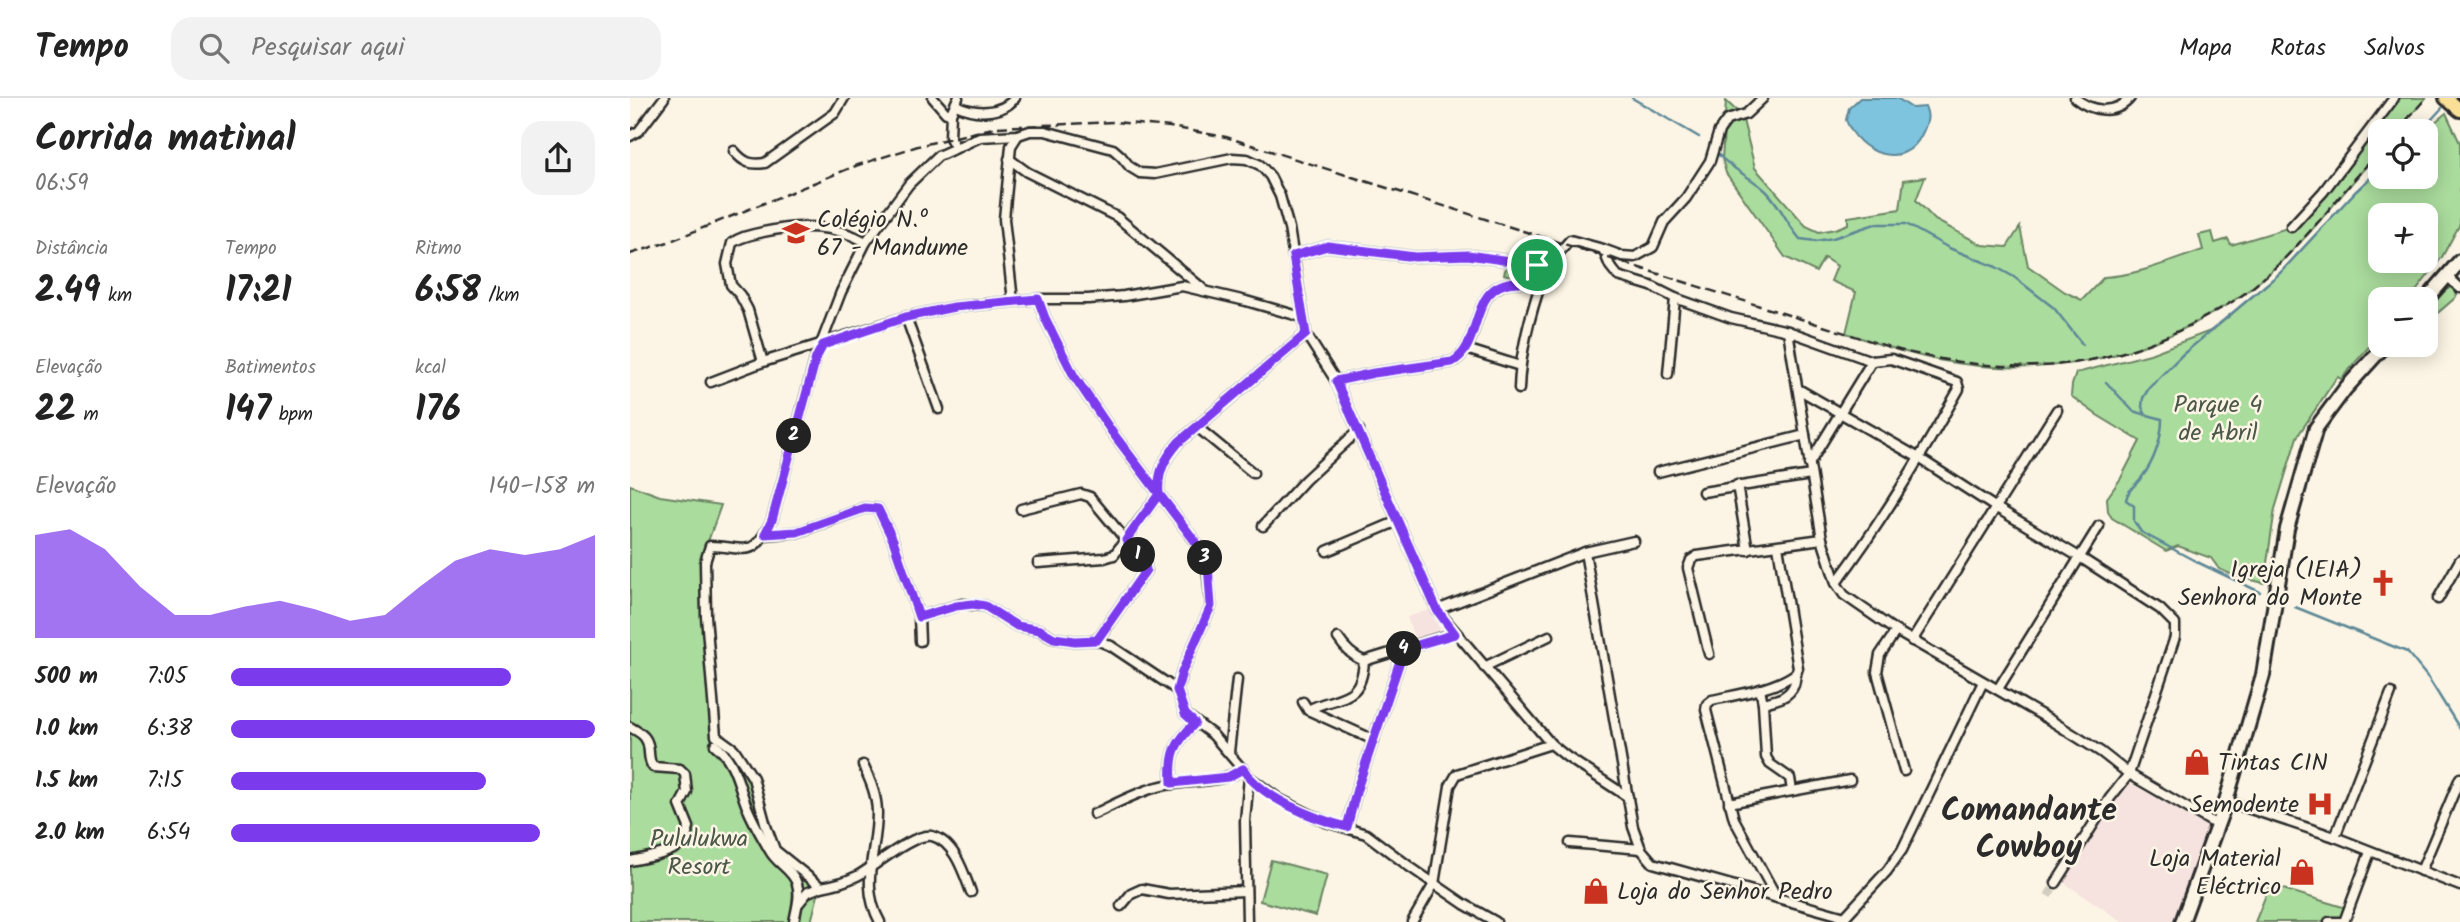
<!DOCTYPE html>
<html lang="pt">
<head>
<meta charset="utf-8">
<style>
	:root { --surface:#fff; --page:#f2f2f2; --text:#222; --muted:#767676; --line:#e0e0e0; --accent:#7c3aed }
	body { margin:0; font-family:Kalam,sans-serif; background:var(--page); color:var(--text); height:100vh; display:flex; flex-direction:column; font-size:26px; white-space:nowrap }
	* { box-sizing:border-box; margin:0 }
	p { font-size:23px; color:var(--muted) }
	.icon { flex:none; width:38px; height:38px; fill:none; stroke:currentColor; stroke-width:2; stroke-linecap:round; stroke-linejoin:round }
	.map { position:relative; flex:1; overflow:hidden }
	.details { display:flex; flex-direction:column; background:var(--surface); width:630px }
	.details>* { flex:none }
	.fabs { position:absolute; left:1738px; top:21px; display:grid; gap:14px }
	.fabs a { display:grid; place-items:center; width:70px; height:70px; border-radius:14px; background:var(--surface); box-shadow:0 4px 18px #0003; font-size:35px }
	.pin { position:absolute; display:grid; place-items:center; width:60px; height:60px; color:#fff; margin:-30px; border:4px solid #fff; border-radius:50%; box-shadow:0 2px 7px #0007 }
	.km { position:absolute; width:35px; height:35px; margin:-18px; border-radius:50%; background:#222; color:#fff; font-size:19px; line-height:35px; text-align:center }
	.round { display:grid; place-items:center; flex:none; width:74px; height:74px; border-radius:21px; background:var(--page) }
	.summary { display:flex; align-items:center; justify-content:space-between; height:119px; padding:0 35px }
	h1 { font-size:38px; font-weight:700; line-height:52px }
	.figures { display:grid; grid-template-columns:repeat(3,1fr); gap:10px; height:119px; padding:7px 35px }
	.figures div { display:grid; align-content:center }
	.figures b { font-size:35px; font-weight:700 }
	.figures small { font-size:19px; font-weight:400 }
	.figures p { font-size:19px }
	.chart { height:196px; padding:14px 35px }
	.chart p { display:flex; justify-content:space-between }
	.chart svg { width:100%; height:126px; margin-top:7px; fill:var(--accent); opacity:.7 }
	ul { padding:0 35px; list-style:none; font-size:23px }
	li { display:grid; grid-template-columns:112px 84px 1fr; align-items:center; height:52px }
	li i { height:18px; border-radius:9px; background:var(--accent) }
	header { display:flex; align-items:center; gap:42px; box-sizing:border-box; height:98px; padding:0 35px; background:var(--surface); border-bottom:2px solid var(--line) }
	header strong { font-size:33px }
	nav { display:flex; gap:38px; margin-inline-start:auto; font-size:24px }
	.search { width:490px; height:63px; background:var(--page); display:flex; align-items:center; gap:18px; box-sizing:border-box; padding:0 24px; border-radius:21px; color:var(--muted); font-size:26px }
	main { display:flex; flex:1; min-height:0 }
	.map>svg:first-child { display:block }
</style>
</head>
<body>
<header>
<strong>Tempo</strong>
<div class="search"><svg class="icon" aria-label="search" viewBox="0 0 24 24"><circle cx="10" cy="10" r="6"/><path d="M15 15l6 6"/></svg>Pesquisar aqui</div>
<nav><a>Mapa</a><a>Rotas</a><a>Salvos</a></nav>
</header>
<main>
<section class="details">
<div class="summary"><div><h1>Corrida matinal</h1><p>06:59</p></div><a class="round"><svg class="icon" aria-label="share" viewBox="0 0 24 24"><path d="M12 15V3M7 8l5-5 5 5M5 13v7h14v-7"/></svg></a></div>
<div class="figures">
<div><p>Distância</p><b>2.49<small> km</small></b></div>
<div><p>Tempo</p><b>17:21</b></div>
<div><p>Ritmo</p><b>6:58<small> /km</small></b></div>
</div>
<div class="figures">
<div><p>Elevação</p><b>22<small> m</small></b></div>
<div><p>Batimentos</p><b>147<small> bpm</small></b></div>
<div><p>kcal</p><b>176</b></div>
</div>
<div class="chart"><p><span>Elevação</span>140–158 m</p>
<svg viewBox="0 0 160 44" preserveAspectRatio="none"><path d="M0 44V8L10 6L20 13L30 26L40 36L50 36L60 33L70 31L80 34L90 38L100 36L110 26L120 17L130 13L140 15L150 13L160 8V44z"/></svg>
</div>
<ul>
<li><b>500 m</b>7:05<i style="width:77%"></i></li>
<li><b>1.0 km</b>6:38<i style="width:100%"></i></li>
<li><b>1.5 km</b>7:15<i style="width:70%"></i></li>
<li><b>2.0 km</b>6:54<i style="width:85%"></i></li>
</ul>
</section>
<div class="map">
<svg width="1830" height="824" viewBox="0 0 1830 824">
	<rect width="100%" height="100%" fill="#fcf5e5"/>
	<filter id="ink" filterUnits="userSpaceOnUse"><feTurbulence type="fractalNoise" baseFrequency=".0143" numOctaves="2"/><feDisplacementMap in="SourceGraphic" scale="14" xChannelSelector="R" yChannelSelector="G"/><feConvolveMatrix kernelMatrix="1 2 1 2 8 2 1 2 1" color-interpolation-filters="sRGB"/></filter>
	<g filter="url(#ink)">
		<g fill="#f6e2df">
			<polygon points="799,512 813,536 786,545 777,519"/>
			<polygon points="1498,684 1578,729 1542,824 1493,824 1433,784"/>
		</g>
		<g fill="#aadc9d" stroke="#6a8464" stroke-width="2" fill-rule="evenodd">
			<path d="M1764 0H1796L1767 33H1750V52C1710 98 1671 150 1624 188 1606 203 1585 214 1565 225 1486 267 1396 279 1308 262 1276 256 1246 245 1216 235L1226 194 1201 183 1207 168 1194 160 1186 174 1155 159 1096 75 1092 61 1096 3 1112 18 1125 70 1176 128 1189 134 1205 131 1218 126V119L1270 111 1274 82 1295 79 1286 102 1305 122 1352 147 1377 149 1390 129 1398 168 1435 194 1452 202 1474 179C1509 177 1540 163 1573 152L1569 137 1582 134 1585 145 1598 141 1601 147 1661 129Z"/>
			<path d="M1816 15 1830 45V126L1812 159 1780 201H1750V236L1711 281 1708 279 1705 282 1667 339 1645 411 1634 485 1605 478 1589 471 1581 460 1548 448 1536 453 1482 420 1478 414 1477 400 1491 380 1510 343 1467 317 1441 298 1442 287 1446 275 1520 256 1583 232 1650 175 1725 94 1750 71V79H1796L1794 33ZM1750 117H1796V149L1801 155 1796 163H1750V135L1748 133Z"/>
			<polygon points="880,157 910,168 904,186 874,176"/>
			<polygon points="1821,189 1827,196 1825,200 1796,225 1796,214 1812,195"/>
			<polygon points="0,387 30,398 91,407 71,463 72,517 84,639 102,655 119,682 135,736 152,763 189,793 181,824 0,824"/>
			<polygon points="641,762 697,777 686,818 630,803"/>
			<polygon points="1640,787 1716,810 1713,820 1688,824 1625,824"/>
		</g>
		<path fill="#7ec4df" stroke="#5d8797" stroke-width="2" d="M1230 0H1267L1282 10 1295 9C1300 18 1297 26 1292 36 1274 74 1228 55 1216 22L1219 10Z"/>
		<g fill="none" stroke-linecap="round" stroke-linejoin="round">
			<g stroke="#5d8797" stroke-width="2.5">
				<polyline points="1002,0 1069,39"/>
				<polyline points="1791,33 1812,10"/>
				<path d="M1088 56C1102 72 1123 80 1137 94 1151 108 1157 126 1170 141L1186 143 1203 140 1245 126H1276L1319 150 1366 169 1384 179 1424 210 1453 247"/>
				<path d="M1476 284 1503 313 1532 321C1532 340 1524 364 1512 379 1506 387 1498 391 1496 402L1504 408V423L1511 434 1567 464 1630 494"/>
				<polyline points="1515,315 1512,309 1513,300 1519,290 1552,257 1650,175 1725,94 1750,71"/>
				<polyline points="1665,509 1777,554 1799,581 1830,631"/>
			</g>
			<polyline stroke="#d2cdc0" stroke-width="8" stroke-dasharray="8 4" stroke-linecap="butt" points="1418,798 1426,785"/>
			<defs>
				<g id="street">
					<polyline points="303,0 316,15 321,15 328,0"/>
					<path d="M1445 0C1461 13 1485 18 1500 0"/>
					<path d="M326 7C344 16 371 17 385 0"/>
					<path d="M321 15 320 40 326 50 308 58 279 86 236 144 211 194 186 259 142 422C122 462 118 449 80 448L75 464 76 518 86 638 104 651 123 680 136 728 145 752 191 789C203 787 217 783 227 778 244 769 284 734 302 738 325 744 334 776 341 794"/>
					<polyline points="0,38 9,33 34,0"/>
					<polyline points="326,50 350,39 388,37 400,33 415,33 483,51 491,58 500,69 510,75 525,76 602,60 617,61 630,67 640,78 650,98 659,130 676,236 706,283 807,512 921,646 937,659 998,699"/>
					<path d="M104 53C114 65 121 67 135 65L205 15 214 0"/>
					<polyline points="379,61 397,74 487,119 572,190"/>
					<polyline points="1661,129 1693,94 1764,0"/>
					<polyline points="973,151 992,158 1005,159 1023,149 1034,124 1056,100 1080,63 1089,33 1097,22 1116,16 1133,0"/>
					<path d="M663 158 698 148 785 159 838 157 907 167 920 165 940 142 973 151 980 168 988 178 1021 188 1045 200 1101 220 1158 233 1242 263 1261 261 1327 284 1329 291C1291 358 1252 424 1206 485"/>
					<polyline points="1817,178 1830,190"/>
					<polyline points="408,201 415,220 444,278 482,334 574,455 577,467 581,508 552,574 547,592 555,616 583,637 619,679 649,701 696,724 736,736 780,769 834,806 866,824"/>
					<polyline points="383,203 374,121 381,48 388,37"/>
					<polyline points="276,219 309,311"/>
					<polyline points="1158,233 1192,441 1206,485 1214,497 1266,533 1420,622 1471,654 1499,676 1587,727"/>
					<polyline points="836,251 890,268"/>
					<path d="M133 264 118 212 110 197 101 187 97 166 102 145C112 138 121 137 133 134 169 126 203 126 236 144"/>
					<polyline points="1038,276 1045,200"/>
					<path d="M706 283 744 275 822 264C855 248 836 185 888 184 895 184 903 186 911 187"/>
					<polyline points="81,284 133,264 276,219 324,209 408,201 458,201 494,198 552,188 616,203 672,219"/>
					<path d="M889 291C890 252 901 213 914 176L910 168 907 167"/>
					<polyline points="1168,291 1289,360 1365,409 1451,460 1530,511 1545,526 1545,539 1499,676 1480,700 1426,785"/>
					<polyline points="567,329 623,375"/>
					<polyline points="1179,366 1242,263"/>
					<polyline points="1028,374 1175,337"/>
					<polyline points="1107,387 1118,452"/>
					<polyline points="1073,394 1181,377"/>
					<polyline points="391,411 451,396 460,399 515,465 516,472 467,542"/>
					<polyline points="633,428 675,382 729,332"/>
					<polyline points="135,437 168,434 235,410 248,411 263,442 289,519 290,543"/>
					<polyline points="697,453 768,423"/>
					<polyline points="955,454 1003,729 1011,751 1023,765 1215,819"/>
					<path d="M408 465 474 460 484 457 529 396C527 374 535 360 549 344L676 236"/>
					<polyline points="1808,501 1830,462"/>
					<polyline points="807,512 955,454 1004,443"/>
					<polyline points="289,519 332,506 355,508 387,528 410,532 424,540 445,543 467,542 481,548 547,592"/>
					<polyline points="1266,533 1250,557 1247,574 1274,673"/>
					<path d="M708 540C715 551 722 558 734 563L825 535"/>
					<polyline points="1282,543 1427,312"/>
					<polyline points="1079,556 1058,470 1061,462 1067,458 1192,441"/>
					<polyline points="854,569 919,538"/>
					<polyline points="1130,591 1133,605 1136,659 1140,666 1160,680 1162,693"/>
					<polyline points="1368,591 1469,428"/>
					<polyline points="673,604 678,612 744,642"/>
					<path d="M1133 605C1145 602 1159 600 1164 587 1166 581 1165 576 1168 570L1148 448"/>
					<path d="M678 612C708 596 731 607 734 563"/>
					<path d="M0 629C5 632 12 635 15 640 22 649 16 660 23 669L50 671 55 676 57 694 50 707 59 729 55 744C39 756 20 759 0 763"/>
					<path d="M85 647C106 663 108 687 117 709 123 724 132 739 140 753 147 766 163 772 167 786 171 798 166 812 164 824"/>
					<polyline points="599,654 607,581"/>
					<path d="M233 667C240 682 247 697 247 715 247 755 229 786 250 824"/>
					<path d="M542 685C540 656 544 646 565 625"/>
					<polyline points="1596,703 1705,739 1830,788"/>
					<polyline points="1099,705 1220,682"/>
					<path d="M464 716C483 707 503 696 524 690 551 681 591 687 613 671"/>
					<polyline points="717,729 727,691 774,551"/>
					<polyline points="1705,739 1761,595"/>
					<polyline points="940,745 1011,751"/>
					<polyline points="1791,773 1830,680"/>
					<path d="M1147 800 1104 721 1076 612 1077 606 1082 602C1109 596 1142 592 1165 576"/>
					<polyline points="169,805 178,794 191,789"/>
					<polyline points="491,808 501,796 512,791 539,796 616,793"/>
					<polyline points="617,824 615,723 619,679"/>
					<polyline points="782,824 804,786 820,688 827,676 921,646"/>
					<polyline points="1210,824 1257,773 1272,752 1353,584"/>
					<polyline points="1699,824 1714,824"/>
					<polyline points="1714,824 1740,754"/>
				</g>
				<g id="secondary">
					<polyline points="1796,202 1830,163"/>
					<polyline points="1552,824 1596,703 1633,577 1657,431 1686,330 1715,291 1755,247"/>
				</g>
				<polyline id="primary" points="1816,0 1830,12"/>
			</defs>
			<use href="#street" stroke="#2b2b2b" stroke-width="13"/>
			<use href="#secondary" stroke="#2b2b2b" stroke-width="18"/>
			<use href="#primary" stroke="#2b2b2b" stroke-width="18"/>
			<use href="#street" stroke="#fcf5e5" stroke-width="8"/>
			<use href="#secondary" stroke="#fcf5e5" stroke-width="12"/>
			<use href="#primary" stroke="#fadf96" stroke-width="12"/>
			<g stroke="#2b2b2b" stroke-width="2.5" stroke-dasharray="10 5" stroke-linecap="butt">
				<polyline points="1767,33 1796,0"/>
				<path d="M0 156 38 144 228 67 288 48 367 29 485 24 540 29 596 39 1269 252C1373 278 1468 276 1564 225 1584 214 1605 204 1623 189 1671 150 1709 97 1750 52"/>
			</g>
		</g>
	</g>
	<g fill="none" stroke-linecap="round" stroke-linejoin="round" filter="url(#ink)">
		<defs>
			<path id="route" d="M907 167 838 157 785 159 698 148 663 158 676 236 549 344C535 360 527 374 529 396L496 442 515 466 516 472 467 542 445 543 424 540 410 532 387 528 355 508 343 506 326 508 289 519 263 442 248 411 235 410 167 434 135 436 142 422 186 260 193 247 276 219 324 209 408 201 415 220 444 278 482 334 574 455 578 467 581 508 552 574 547 592 555 616 565 625C544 646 540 656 542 685L598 679 613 671C632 700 684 721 717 729L727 691 774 551 825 536 807 512 706 283 744 275 822 264C855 247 836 185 888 184 895 184 903 186 911 187L914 176 910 168 907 167"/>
		</defs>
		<use href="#route" stroke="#fff" stroke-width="14"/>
		<use href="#route" stroke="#7c3aed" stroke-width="9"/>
	</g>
	<defs>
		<symbol id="school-bare" viewBox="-9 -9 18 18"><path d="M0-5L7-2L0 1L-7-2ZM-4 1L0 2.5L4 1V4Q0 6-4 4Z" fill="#c8321e" stroke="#fcf5e5" stroke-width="2.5" paint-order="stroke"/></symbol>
		<symbol id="church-bare" viewBox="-9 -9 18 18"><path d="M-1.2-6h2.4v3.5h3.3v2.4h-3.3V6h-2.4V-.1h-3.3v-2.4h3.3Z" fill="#c8321e" stroke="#fcf5e5" stroke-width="2.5" paint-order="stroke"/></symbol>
		<symbol id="shop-bare" viewBox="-9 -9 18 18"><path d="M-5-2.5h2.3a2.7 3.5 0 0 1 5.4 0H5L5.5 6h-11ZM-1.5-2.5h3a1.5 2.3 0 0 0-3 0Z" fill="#c8321e" stroke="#fcf5e5" stroke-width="2.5" paint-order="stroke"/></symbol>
		<symbol id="hospital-bare" viewBox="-9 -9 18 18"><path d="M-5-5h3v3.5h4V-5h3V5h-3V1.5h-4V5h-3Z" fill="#c8321e" stroke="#fcf5e5" stroke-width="2.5" paint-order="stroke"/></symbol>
	</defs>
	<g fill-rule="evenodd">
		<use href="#school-bare" x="147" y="116" width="38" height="38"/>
		<use href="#church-bare" x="1734" y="466" width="38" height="38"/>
		<use href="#shop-bare" x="1548" y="645" width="38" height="38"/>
		<use href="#hospital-bare" x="1671" y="687" width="38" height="38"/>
		<use href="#shop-bare" x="1653" y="755" width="38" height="38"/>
		<use href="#shop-bare" x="947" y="774" width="38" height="38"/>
	</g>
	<g text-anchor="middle" stroke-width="5" stroke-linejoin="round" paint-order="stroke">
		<g font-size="24" fill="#2b2b2b" stroke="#fcf5e5" text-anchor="start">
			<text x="187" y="129">Colégio N.º<tspan x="187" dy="28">67 - Mandume</tspan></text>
			<text x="1732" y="479" text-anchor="end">Igreja (IEIA)<tspan x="1732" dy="28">Senhora do Monte</tspan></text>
			<text x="1588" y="672">Tintas CIN</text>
			<text x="1669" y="714" text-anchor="end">Semodente</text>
			<text x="1651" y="768" text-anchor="end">Loja Material<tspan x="1651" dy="28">Eléctrico</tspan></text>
			<text x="987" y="801">Loja do Senhor Pedro</text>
		</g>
		<g font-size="24" fill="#4b5748" stroke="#fcf5e5">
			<text x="1588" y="314">Parque 4<tspan x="1588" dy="28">de Abril</tspan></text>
			<text x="69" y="748">Pululukwa<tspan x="69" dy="28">Resort</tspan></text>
		</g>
		<g font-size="32" font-weight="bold" fill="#2b2b2b" stroke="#fcf5e5">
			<text x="1399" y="722">Comandante<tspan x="1399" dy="37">Cowboy</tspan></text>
		</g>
	</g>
</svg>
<div class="fabs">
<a><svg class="icon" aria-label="locate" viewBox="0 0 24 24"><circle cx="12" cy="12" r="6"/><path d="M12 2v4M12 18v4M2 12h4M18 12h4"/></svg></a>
<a>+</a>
<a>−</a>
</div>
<div class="pin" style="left:907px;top:167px;background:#1e9e55"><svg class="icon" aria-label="arrive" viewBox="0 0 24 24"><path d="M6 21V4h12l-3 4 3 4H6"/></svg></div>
<b class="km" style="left:508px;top:457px">1</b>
<b class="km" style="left:164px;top:338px">2</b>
<b class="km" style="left:575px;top:460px">3</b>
<b class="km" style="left:774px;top:551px">4</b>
</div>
</main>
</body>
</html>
